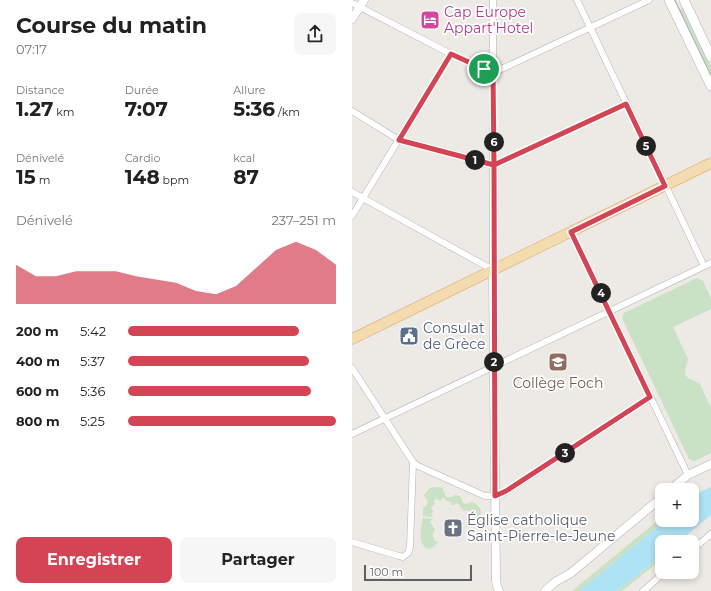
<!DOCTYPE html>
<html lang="fr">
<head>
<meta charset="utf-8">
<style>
	:root { --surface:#fff; --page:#f6f6f6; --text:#222; --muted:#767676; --accent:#d34455 }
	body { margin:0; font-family:Montserrat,sans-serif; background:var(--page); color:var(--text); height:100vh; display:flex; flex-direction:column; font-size:15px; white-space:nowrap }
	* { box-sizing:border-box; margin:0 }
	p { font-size:13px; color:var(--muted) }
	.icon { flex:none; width:22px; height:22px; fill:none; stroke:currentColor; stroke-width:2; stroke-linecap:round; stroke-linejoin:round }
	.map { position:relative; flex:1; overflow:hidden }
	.sheet { display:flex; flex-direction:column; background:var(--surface); width:352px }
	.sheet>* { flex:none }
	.fabs { position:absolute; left:303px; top:483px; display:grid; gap:8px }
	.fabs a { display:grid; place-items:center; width:44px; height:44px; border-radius:8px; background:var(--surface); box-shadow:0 2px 6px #0003; font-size:20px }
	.scale { position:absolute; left:12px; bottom:10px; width:108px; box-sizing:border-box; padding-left:4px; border:2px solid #5c6063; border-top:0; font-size:11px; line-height:14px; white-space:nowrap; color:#5c6063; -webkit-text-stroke:3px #fff; paint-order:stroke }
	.pin { position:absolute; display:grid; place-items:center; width:34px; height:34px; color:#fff; margin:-17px; border:2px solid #fff; border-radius:50%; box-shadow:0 1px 4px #0007 }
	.km { position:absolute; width:20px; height:20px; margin:-10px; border-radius:50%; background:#222; color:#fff; font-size:11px; line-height:20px; text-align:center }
	.round { display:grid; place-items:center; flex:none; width:42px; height:42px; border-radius:8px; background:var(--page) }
	.headline { display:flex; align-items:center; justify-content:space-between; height:68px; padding:0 16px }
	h1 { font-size:22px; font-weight:700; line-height:30px }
	.metrics { display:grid; grid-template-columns:repeat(3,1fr); gap:6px; height:68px; padding:4px 16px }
	.metrics div { display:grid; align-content:center }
	.metrics b { font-size:20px; font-weight:700 }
	.metrics small { font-size:11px; font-weight:400 }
	.metrics p { font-size:11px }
	.chart { height:112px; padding:8px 16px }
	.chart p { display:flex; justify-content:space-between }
	.chart svg { width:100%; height:72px; margin-top:4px; fill:var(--accent); opacity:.7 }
	.action { display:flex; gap:8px; margin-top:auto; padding:8px 16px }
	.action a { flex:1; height:46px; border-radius:8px; background:var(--accent); color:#fff; font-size:16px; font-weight:700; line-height:46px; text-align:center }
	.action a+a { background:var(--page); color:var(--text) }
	ul { padding:0 16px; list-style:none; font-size:13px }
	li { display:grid; grid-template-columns:64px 48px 1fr; align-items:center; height:30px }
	li i { height:10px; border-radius:5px; background:var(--accent) }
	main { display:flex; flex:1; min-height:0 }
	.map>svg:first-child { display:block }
</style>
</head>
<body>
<main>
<section class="sheet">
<div class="headline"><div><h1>Course du matin</h1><p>07:17</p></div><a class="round"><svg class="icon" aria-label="share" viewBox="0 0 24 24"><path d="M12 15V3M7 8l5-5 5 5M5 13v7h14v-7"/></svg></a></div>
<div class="metrics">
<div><p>Distance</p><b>1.27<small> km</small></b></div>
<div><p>Durée</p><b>7:07</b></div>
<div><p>Allure</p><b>5:36<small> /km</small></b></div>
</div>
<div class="metrics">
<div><p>Dénivelé</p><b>15<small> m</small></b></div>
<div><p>Cardio</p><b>148<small> bpm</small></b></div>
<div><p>kcal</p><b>87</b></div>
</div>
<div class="chart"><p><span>Dénivelé</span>237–251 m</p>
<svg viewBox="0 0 160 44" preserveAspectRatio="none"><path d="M0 44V20L10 27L20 27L30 24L40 24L50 24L60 27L70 29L80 31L90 36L100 38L110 33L120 22L130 11L140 6L150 11L160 20V44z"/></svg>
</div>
<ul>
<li><b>200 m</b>5:42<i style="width:82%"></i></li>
<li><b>400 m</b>5:37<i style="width:87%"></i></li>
<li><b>600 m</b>5:36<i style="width:88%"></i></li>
<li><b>800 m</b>5:25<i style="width:100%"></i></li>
</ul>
<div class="action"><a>Enregistrer</a><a>Partager</a></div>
</section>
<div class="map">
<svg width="359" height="591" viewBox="0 0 359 591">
	<rect width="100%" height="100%" fill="#ede9e4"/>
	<g fill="#c9e1c4">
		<polygon points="331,8 359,66 359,78 327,10"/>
		<path d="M345 278 351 281 359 298V309L321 327 336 359C334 368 328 378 344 381L345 383 347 382 359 408V453L342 461 337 459 270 318 272 313Z"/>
		<path d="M83 487 91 488 92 494 95 497H100L103 495 108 496 111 503 114 504 120 502C125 504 130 509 129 514L124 519C119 515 120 508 112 511L108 507 107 504 104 503 102 505H100L99 502 95 501 93 499 91 498 88 501 85 498 82 500 83 504 79 507 81 512 79 514 81 517 71 516V508C77 505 77 498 71 496L78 488Z"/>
		<polygon points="310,517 310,520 314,520 227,591 220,591"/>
		<path d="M71 518 81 519 78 522 83 530C80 534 80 537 83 541L87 542 78 549C64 546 69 527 71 518Z"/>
		<polygon points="310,555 310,559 270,591 265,591"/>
	</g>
	<polygon fill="#ade3f4" points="359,487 359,515 326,542 310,542 310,555 265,591 227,591 314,520 340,520 340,499 350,491"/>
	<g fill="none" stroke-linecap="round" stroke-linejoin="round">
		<defs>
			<g id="minor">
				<polyline points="225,0 352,266"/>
				<polyline points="0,3 99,54 141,73 297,0"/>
				<polyline points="0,111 47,140 142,165 274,104"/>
				<polyline points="0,192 141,270 141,0"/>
				<polyline points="0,216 99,54"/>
				<polyline points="219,232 336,475"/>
				<polyline points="0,368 61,462 66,466 133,496 143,496 152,493 298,397"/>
				<polyline points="0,434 359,263"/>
				<polyline points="0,542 47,556 51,557 56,553 58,547 61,462"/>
				<polyline points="340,550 359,534"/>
				<polyline points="291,591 313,572"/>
			</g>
			<g id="tertiary">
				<polyline points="0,19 12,0"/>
				<polyline points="141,270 144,580 145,586 147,591"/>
				<polyline points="318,490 336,475 359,464"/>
				<polyline points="193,591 203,582 219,573 310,497"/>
			</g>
			<g id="secondary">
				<polyline points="317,0 359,86"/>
				<polyline points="332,0 359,57"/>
			</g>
			<polyline id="primary" points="0,339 359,163"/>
		</defs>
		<use href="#minor" stroke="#b1b5b7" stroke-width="7"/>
		<use href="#tertiary" stroke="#b1b5b7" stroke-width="9"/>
		<use href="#secondary" stroke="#b0b4b7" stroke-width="10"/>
		<use href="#primary" stroke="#dfa86b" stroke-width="11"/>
		<use href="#minor" stroke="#fff" stroke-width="6"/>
		<use href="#tertiary" stroke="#fff" stroke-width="8"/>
		<use href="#secondary" stroke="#fff" stroke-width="9"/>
		<use href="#primary" stroke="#f4dcb1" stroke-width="10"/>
		<polyline stroke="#b0b1b1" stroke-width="1" points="323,0 359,76"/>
	</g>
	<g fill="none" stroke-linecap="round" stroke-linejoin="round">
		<defs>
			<polyline id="route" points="132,69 99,54 47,140 142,165 143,496 154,491 298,397 219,232 313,186 274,104 142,165 141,73 132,69"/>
		</defs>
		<use href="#route" stroke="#fff" stroke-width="8"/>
		<use href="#route" stroke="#d34455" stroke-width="5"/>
	</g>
	<defs>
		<symbol id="hotel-square" viewBox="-11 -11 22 22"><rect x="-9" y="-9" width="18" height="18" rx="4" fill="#d1479c" stroke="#fff"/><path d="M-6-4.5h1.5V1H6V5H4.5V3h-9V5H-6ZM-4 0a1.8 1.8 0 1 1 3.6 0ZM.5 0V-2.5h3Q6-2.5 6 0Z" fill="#fff"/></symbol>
		<symbol id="civic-square" viewBox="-11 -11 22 22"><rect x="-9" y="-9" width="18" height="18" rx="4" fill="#5c6f8a" stroke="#fff"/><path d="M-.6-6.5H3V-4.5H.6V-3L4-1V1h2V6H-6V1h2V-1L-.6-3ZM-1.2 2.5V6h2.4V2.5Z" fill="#fff"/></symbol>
		<symbol id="school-square" viewBox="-11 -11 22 22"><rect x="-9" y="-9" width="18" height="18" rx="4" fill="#8d6e63" stroke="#fff"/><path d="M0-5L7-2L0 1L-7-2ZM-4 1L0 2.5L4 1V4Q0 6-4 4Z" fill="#fff"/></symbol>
		<symbol id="church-square" viewBox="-11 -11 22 22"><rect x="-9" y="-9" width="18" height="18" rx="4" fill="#6b7280" stroke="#fff"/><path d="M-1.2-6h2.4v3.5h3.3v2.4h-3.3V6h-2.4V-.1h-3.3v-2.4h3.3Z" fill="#fff"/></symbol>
	</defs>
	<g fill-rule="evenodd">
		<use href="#hotel-square" x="67" y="9" width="22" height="22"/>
		<use href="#civic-square" x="46" y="325" width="22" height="22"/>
		<use href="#school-square" x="195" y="351" width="22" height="22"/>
		<use href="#church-square" x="90" y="517" width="22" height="22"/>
	</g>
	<g text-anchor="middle" stroke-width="3.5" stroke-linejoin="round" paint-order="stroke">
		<g font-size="14" fill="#b23c85" stroke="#fff" text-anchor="start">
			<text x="92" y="17">Cap Europe<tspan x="92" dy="16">Appart'Hotel</tspan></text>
		</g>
		<g font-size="14" fill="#4e5e75" stroke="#fff" text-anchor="start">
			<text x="71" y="333">Consulat<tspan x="71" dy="16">de Grèce</tspan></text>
		</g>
		<g font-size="14" fill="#785e54" stroke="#fff">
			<text x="206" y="388">Collège Foch</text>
		</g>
		<g font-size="14" fill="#5b616d" stroke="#fff" text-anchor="start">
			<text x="115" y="525">Église catholique<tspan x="115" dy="16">Saint-Pierre-le-Jeune</tspan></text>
		</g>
	</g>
</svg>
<div class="fabs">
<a>+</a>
<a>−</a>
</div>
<div class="scale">100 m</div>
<div class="pin" style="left:132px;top:69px;background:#1e9e55"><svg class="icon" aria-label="arrive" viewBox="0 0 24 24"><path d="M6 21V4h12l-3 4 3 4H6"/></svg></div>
<b class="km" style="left:123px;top:160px">1</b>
<b class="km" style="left:142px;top:362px">2</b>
<b class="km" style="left:213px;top:453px">3</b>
<b class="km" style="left:249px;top:293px">4</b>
<b class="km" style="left:294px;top:146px">5</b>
<b class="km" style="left:142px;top:142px">6</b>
</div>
</main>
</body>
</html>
